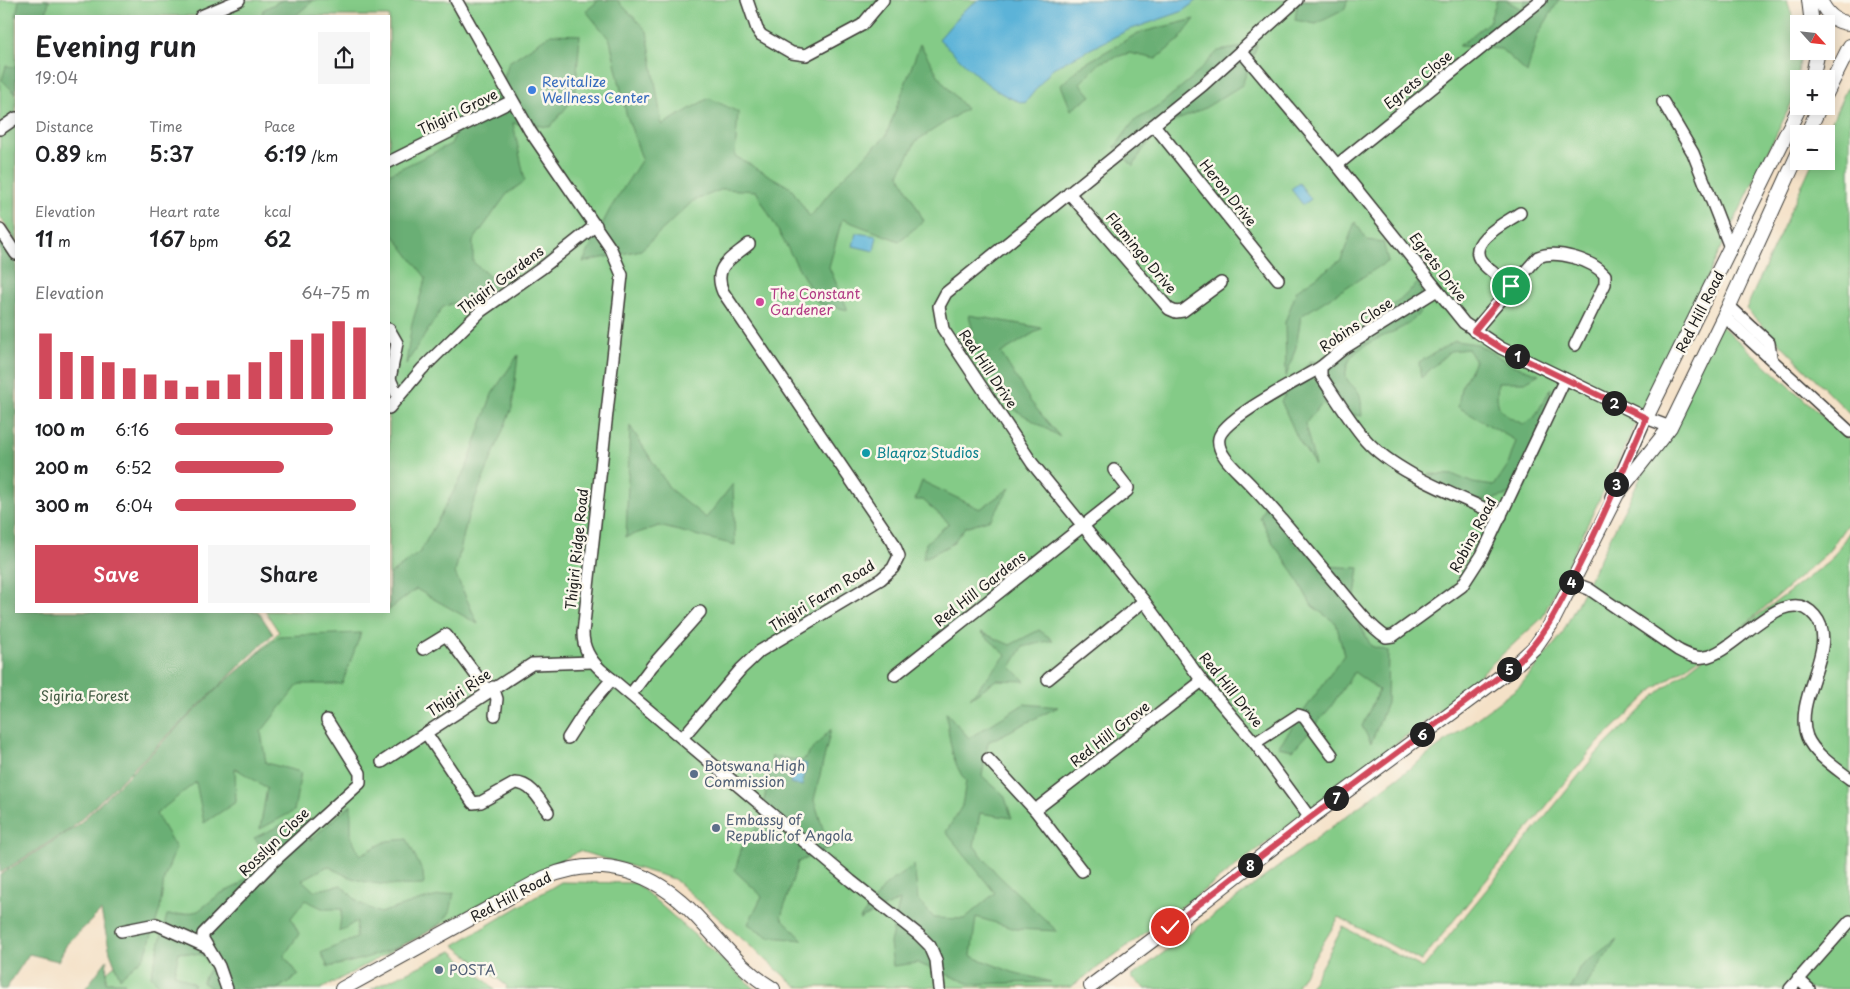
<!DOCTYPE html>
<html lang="en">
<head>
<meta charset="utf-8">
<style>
	:root { --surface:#fff; --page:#f6f6f6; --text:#202124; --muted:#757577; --accent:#d1495b }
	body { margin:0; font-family:"Playpen Sans",sans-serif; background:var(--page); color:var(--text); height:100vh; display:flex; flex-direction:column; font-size:19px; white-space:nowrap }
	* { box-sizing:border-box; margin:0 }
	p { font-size:16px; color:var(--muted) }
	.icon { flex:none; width:28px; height:28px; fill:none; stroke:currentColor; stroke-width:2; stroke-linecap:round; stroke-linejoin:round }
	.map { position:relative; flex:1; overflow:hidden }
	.side { position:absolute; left:15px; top:15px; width:375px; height:598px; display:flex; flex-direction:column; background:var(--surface); border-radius:0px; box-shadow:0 2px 12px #0003 }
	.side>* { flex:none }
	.needle { width:32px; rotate:117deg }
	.buttons { position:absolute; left:1790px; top:15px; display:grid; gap:10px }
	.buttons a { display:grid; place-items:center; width:45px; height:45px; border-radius:0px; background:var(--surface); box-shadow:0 2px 12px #0003; font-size:25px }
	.pin { position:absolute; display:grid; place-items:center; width:42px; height:42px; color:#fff; margin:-21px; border:2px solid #fff; border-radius:50%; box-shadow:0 1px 5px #0007 }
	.km { position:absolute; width:25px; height:25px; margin:-12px; border-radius:50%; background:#222; color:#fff; font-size:14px; line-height:25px; text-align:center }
	.round { display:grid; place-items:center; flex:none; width:52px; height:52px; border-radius:0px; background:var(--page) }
	.summary { display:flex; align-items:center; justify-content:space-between; height:85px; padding:0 20px }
	h1 { font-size:28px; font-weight:600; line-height:38px }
	.stats { display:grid; grid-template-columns:repeat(3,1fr); gap:8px; height:85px; padding:5px 20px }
	.stats div { display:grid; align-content:center }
	.stats b { font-size:21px; font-weight:600 }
	.stats small { font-size:14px; font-weight:400 }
	.stats p { font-size:14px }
	.chart { height:140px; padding:10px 20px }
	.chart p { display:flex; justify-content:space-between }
	.chart svg { width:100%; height:90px; margin-top:5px; stroke:var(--accent); stroke-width:6 }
	.action { display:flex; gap:10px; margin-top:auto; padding:10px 20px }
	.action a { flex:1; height:58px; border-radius:0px; background:var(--accent); color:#fff; font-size:20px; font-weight:600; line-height:58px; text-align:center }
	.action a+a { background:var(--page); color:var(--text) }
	ul { padding:0 20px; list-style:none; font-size:16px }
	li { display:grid; grid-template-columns:80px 60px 1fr; align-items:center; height:38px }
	li i { height:12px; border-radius:6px; background:var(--accent) }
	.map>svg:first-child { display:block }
</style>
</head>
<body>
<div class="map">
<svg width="1850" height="989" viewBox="0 0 1850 989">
	<rect width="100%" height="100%" fill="#fbf7ec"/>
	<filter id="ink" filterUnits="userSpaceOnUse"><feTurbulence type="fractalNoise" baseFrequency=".02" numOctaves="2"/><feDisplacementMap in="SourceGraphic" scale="10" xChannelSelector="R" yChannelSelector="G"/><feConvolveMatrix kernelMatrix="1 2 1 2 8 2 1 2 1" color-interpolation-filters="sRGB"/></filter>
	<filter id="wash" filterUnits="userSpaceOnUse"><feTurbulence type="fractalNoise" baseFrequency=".0096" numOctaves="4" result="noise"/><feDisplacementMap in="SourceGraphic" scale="20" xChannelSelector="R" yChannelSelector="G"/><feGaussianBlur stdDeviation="1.12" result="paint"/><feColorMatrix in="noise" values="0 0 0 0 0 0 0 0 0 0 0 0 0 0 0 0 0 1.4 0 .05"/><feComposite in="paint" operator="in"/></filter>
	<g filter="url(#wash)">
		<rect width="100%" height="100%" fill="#f4e1c7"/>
		<g fill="#84cb87" stroke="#507452">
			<polygon points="0,0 1787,0 1799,38 1799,51 1802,51 1792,102 1542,618 1448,704 1211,885 1071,987 797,987 674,879 579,851 321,989 235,989 223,955 141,916 85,822 279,632 265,611 389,611 389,16 16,16 16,242 0,216"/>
			<polygon points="1850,81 1850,414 1746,309 1813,161 1826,161 1826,134"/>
			<polygon points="1718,323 1850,440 1850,520 1828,552 1740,629 1830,561 1850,531 1850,989 1309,989 1343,927 1423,968 1597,753 1658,693 1730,637 1654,689 1594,747 1421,961 1339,917 1295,989 1146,989 1131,977 1520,686 1561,636"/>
			<polygon points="561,882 636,883 755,989 506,989 507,986 454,945"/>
			<polygon points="157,930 212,961 221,989 86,989"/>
			<polygon points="452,951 495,989 371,989"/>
		</g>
		<g fill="#6baf74" stroke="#446648">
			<polygon points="19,0 49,0 46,14 16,16"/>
			<polygon points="282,0 314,0 295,16 262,16 263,10"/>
			<polygon points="599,0 617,0 647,31 662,125 709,98 738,112 735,156 791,188 810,217 840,180 886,136 920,44 941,80 966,109 916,141 899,174 924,221 899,241 842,219 829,267 848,310 818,303 756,191 723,189 693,201 641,250 583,262 610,209 642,159 626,113 610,40 586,11"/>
			<polygon points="1298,0 1348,0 1344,10 1316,24 1295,20"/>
			<polygon points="1497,0 1506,0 1523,10 1524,0 1559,0 1537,36 1527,73 1501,49 1459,46 1489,22"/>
			<polygon points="1195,19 1179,40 1156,59 1129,53 1101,62 1080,83 1091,96 1071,110 1061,85 1081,66 1138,33"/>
			<polygon points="551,34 580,35 575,97 550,127 513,123 525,181 507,194 473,241 473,262 499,285 443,307 406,364 412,323 426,278 394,236 389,224 389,174 451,144 463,118 497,100 509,62"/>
			<polygon points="1257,45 1242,85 1205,108 1169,124 1144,148 1133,166 1115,147 1134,121 1156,108 1192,78 1218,51"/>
			<polygon points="6,66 16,67 16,94 2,80"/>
			<polygon points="1355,222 1367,240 1383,242 1388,261 1301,316 1296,347 1286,377 1285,322 1297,290 1341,260"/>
			<polygon points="0,223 16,248 16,611 258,611 273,634 72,828 0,873"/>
			<path d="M1419 282 1424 306C1420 311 1417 317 1412 321 1393 337 1350 341 1346 371 1344 382 1354 385 1359 393 1362 398 1361 410 1362 416L1340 413 1322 403 1305 424 1315 465 1298 439 1281 401 1310 361 1335 364 1356 332 1400 300Z"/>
			<polygon points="969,315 1042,328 1001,353 1031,402 1060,437 1012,408 978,353"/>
			<path d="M1455 341 1477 344 1512 365 1539 374 1525 382H1498C1495 409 1499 413 1523 424L1534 418 1551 388 1545 440 1521 491C1487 502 1469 505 1434 495L1429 474 1454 475 1473 483 1494 486 1508 465 1516 441 1458 407 1461 388 1475 361 1468 349 1450 351 1421 378 1419 362Z"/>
			<polygon points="518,355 512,408 468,516 455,573 478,624 416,589 389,610 389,575 420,552 466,469 492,394"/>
			<polygon points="630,426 670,489 706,518 733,484 735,545 659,526 626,537"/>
			<polygon points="922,481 980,509 1010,488 991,519 965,527 952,544 923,559 926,543 949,523 923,500 915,500"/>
			<polygon points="1269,496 1293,543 1325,566 1359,568 1353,610 1371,646 1388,651 1387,703 1371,743 1362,726 1379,690 1354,672 1330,708 1293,750 1278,747 1344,655 1336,623 1312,606 1292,570 1274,545 1260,517"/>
			<polygon points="1039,630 1053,640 1023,647 1011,667 1025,681 996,680 970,698 1006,655 981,632 1010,645"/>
			<polygon points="361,633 342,684 299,684 261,732 266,763 301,772 294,811 260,829 267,788 235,768 236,802 204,823 196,782 156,814 176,848 164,879 160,909 145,956 120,978 110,952 101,911 67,944 58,961 29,954 6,989 0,989 0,875 77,826 221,685 279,636"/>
			<path d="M1024 704 1058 707 988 742 982 776 1004 795 1012 818 980 813 974 846 997 874 1057 931 1016 929 976 917 971 956 1012 972 1051 982 971 984 917 963 893 966 890 943 900 900 859 920 886 885 914 865 918 900 934 918 964 919 995 893 946 832 962 806 966 781C951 763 949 735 946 712L969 738Z"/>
			<polygon points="831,729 814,800 824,832 839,843 798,862 781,917 803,940 769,937 748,924 762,896 735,871 742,846 760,824 772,756 802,761"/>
			<path d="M351 805V836L360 855 387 841 407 839 423 873 424 885C387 886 360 886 328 866L302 880 314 891 341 885 359 903 380 913 425 899 454 893C452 899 452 910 448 915 428 942 360 961 328 967L321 953 356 938 357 921 339 932 342 909H324L305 900 291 918 299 934 284 956 299 975 277 989H213L202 982 211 966 203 955 179 952 174 973 194 984 192 989H163L151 976 167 915H178L198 911 220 894 239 885 267 852 254 838 306 813 310 840Z"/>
			<polygon points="1617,939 1584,989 1570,989 1579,968"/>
			<polygon points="107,960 106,982 124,982 125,989 85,989"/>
		</g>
		<g fill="#5bb3d8" stroke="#3c687a">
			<path d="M978 0H1198L1181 12 1126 31 1053 68 1025 103C992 96 963 61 939 39L964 10Z"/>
			<polygon points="1299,183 1311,199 1303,205 1291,189"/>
			<polygon points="856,233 877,236 874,251 853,246"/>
			<polygon points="795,761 807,764 802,786 790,783"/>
		</g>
	</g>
	<g filter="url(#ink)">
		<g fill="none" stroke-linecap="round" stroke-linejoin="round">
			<defs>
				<g id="minor">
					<path d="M456 0 530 131 611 249 622 275 583 633C583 649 590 660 601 670L851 881 919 935 930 946 936 960 939 989"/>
					<polyline points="747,0 757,29 761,35 792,53 806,55 862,25 883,0"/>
					<polyline points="1297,0 1203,85 946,293 939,306 943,329 1032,463 1144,601 1202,681 1255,743 1310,818"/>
					<polyline points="201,16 239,0"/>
					<polyline points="1241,51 1337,165 1464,323 1501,348 1646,418 1670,427"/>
					<polyline points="1663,102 1693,153 1731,250"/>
					<polyline points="1154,125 1278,279"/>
					<polyline points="0,129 16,118"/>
					<polyline points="389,162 512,101"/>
					<polyline points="1337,165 1541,0"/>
					<polyline points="1069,193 1169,309 1176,312 1183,311 1221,283"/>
					<polyline points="0,230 16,254"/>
					<path d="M1511 286C1502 278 1488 271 1481 261 1466 241 1507 222 1520 213"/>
					<path d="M1437 290 1344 348 1321 367V376C1335 397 1349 420 1365 439 1396 474 1459 496 1501 516"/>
					<polyline points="1729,306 1769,343 1771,357"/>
					<polyline points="1724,316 1850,432"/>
					<polyline points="389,329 397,343 390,379 398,397"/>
					<path d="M1474 331 1538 257C1557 249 1592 260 1605 275V284L1575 345"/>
					<path d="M1321 367C1301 379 1223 418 1219 438 1216 453 1235 469 1244 478 1277 511 1306 549 1337 585 1352 603 1367 624 1386 637L1393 636 1462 586 1482 555 1565 379"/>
					<polyline points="389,408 422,369 481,311 542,268 596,225"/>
					<polyline points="1611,497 1646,418"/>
					<path d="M1571 582 1589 589 1678 650C1686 654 1695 659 1704 657 1735 654 1785 579 1815 616 1841 646 1792 698 1807 737 1814 754 1836 768 1850 779"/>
					<polyline points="423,649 446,635 488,691"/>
					<polyline points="895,675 1127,491 1128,488 1114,470"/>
					<polyline points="1048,679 1144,601"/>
					<polyline points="493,687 497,699 495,715"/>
					<polyline points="631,694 652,666 700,612"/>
					<path d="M683 737 741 669 760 651 881 579 893 568 899 556 893 542 723 292C712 266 731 259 749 244"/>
					<polyline points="568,738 586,710 612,679"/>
					<polyline points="1255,743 1298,715 1304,717 1332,755"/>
					<polyline points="988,759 1035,810 1082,871"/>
					<polyline points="382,762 426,733"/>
					<polyline points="1035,810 1202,681"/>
					<path d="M548 812C540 800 531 783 515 783L481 802 473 803 426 733 532 664 592 662"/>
					<polyline points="121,931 156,924 207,947"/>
					<polyline points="1798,979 1809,989"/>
					<polyline points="227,989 219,966 203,939 203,934 272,863 360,783 360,773 327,720"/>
					<polyline points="1790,989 1850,921"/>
				</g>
				<g id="major">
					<polyline points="1809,0 1812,24"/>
					<path d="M1820 0C1826 13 1835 23 1850 23"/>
					<polyline points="1812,79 1818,51"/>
					<polyline points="1826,94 1850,46"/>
					<polyline points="1807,134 1820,106"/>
					<polyline points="1646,418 1800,106"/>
					<polyline points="1091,986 1202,903 1310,818 1511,669 1535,647 1551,624 1617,494 1670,427 1729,306 1799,152"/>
					<path d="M342 989 544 878C601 853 654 871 696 916 721 942 741 970 773 989"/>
				</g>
			</defs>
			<use href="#minor" stroke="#3c3a36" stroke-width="14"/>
			<use href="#major" stroke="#3c3a36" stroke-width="16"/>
			<use href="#minor" stroke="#fff" stroke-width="11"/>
			<use href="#major" stroke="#fff" stroke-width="14"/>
		</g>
	</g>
	<g fill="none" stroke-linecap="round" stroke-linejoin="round" filter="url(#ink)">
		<defs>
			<path id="route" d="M1170 927 1310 818 1511 668C1545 639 1558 608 1578 568 1603 519 1624 468 1646 418L1501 348 1474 331 1511 286"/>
		</defs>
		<use href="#route" stroke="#fff" stroke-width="10"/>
		<use href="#route" stroke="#d1495b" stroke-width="6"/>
	</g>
	<circle fill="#3f7fe0" stroke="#fbf7ec" stroke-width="2" cx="532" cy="90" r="5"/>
	<circle fill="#d1479c" stroke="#fbf7ec" stroke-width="2" cx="760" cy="302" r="5"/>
	<circle fill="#0f9aa8" stroke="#fbf7ec" stroke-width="2" cx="866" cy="453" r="5"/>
	<g fill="#5c6f8a" stroke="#fbf7ec" stroke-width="2">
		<circle cx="694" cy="774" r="5"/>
		<circle cx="716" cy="828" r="5"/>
		<circle cx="439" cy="970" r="5"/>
	</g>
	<g text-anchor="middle" stroke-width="5" stroke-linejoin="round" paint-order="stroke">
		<g font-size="14" fill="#1c1c1c" stroke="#fbf7ec">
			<text transform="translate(1418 80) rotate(-39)" y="5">Egrets Close</text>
			<text transform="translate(458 112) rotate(-26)" y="5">Thigiri Grove</text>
			<text transform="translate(1228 193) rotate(51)" y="5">Heron Drive</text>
			<text transform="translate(1141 253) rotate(50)" y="5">Flamingo Drive</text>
			<text transform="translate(1438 267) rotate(52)" y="5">Egrets Drive</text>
			<text transform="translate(501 280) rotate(-37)" y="5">Thigiri Gardens</text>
			<text transform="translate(1700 312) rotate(-63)" y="5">Red Hill Road</text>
			<text transform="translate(1356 325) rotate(-34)" y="5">Robins Close</text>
			<text transform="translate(988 369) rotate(56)" y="5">Red Hill Drive</text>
			<text transform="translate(1473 535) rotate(-62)" y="5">Robins Road</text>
			<text transform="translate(577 549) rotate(-84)" y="5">Thigiri Ridge Road</text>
			<text transform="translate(980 589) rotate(-38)" y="5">Red Hill Gardens</text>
			<text transform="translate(822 596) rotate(-32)" y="5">Thigiri Farm Road</text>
			<text transform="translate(1231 690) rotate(51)" y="5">Red Hill Drive</text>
			<text transform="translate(459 693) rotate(-34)" y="5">Thigiri Rise</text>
			<text transform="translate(1110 734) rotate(-38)" y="5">Red Hill Grove</text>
			<text transform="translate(274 842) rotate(-44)" y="5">Rosslyn Close</text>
			<text transform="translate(511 897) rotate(-28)" y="5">Red Hill Road</text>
		</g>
		<g font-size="14" fill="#366cbe" stroke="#fbf7ec" text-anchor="start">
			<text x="542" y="87">Revitalize<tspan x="542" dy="16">Wellness Center</tspan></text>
		</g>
		<g font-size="14" fill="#b23c85" stroke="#fbf7ec" text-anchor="start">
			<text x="770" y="299">The Constant<tspan x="770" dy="16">Gardener</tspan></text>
		</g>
		<g font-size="14" fill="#0d838f" stroke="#fbf7ec" text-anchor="start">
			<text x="876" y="458">Blaqroz Studios</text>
		</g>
		<g font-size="14" fill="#405941" stroke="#fbf7ec">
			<text x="85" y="701">Sigiria Forest</text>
		</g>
		<g font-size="14" fill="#4e5e75" stroke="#fbf7ec" text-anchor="start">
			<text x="704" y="771">Botswana High<tspan x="704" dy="16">Commission</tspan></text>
			<text x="726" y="825">Embassy of<tspan x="726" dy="16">Republic of Angola</tspan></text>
			<text x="449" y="975">POSTA</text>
		</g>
	</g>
</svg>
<div class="buttons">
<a><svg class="needle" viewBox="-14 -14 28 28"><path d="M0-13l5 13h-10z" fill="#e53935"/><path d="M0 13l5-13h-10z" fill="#757577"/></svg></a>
<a>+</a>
<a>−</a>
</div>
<div class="pin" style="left:1511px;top:286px;background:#1e9e55"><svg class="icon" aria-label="arrive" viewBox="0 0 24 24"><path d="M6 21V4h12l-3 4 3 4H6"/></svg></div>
<div class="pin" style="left:1170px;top:927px;background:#d93025"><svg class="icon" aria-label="check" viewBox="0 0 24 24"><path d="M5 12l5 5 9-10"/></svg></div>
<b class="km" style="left:1517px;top:356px">1</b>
<b class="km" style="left:1614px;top:403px">2</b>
<b class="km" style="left:1616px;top:484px">3</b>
<b class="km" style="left:1571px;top:582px">4</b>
<b class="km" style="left:1509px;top:669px">5</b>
<b class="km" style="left:1422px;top:734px">6</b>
<b class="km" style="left:1336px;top:798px">7</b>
<b class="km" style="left:1250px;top:865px">8</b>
<section class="side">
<div class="summary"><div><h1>Evening run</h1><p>19:04</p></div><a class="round"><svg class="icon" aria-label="share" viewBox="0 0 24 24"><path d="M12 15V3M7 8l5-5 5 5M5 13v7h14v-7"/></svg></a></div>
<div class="stats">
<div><p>Distance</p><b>0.89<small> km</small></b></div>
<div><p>Time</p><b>5:37</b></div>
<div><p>Pace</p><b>6:19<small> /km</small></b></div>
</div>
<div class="stats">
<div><p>Elevation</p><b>11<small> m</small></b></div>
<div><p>Heart rate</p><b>167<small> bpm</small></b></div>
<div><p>kcal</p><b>62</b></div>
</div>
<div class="chart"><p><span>Elevation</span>64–75 m</p>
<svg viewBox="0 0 160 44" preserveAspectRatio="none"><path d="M5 44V12M15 44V21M25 44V23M35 44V26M45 44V29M55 44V32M65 44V35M75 44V38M85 44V35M95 44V32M105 44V26M115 44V21M125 44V15M135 44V12M145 44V6M155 44V9"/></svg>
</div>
<ul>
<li><b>100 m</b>6:16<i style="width:81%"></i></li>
<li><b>200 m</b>6:52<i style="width:56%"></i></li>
<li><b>300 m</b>6:04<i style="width:93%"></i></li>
</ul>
<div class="action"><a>Save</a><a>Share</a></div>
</section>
</div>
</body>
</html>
